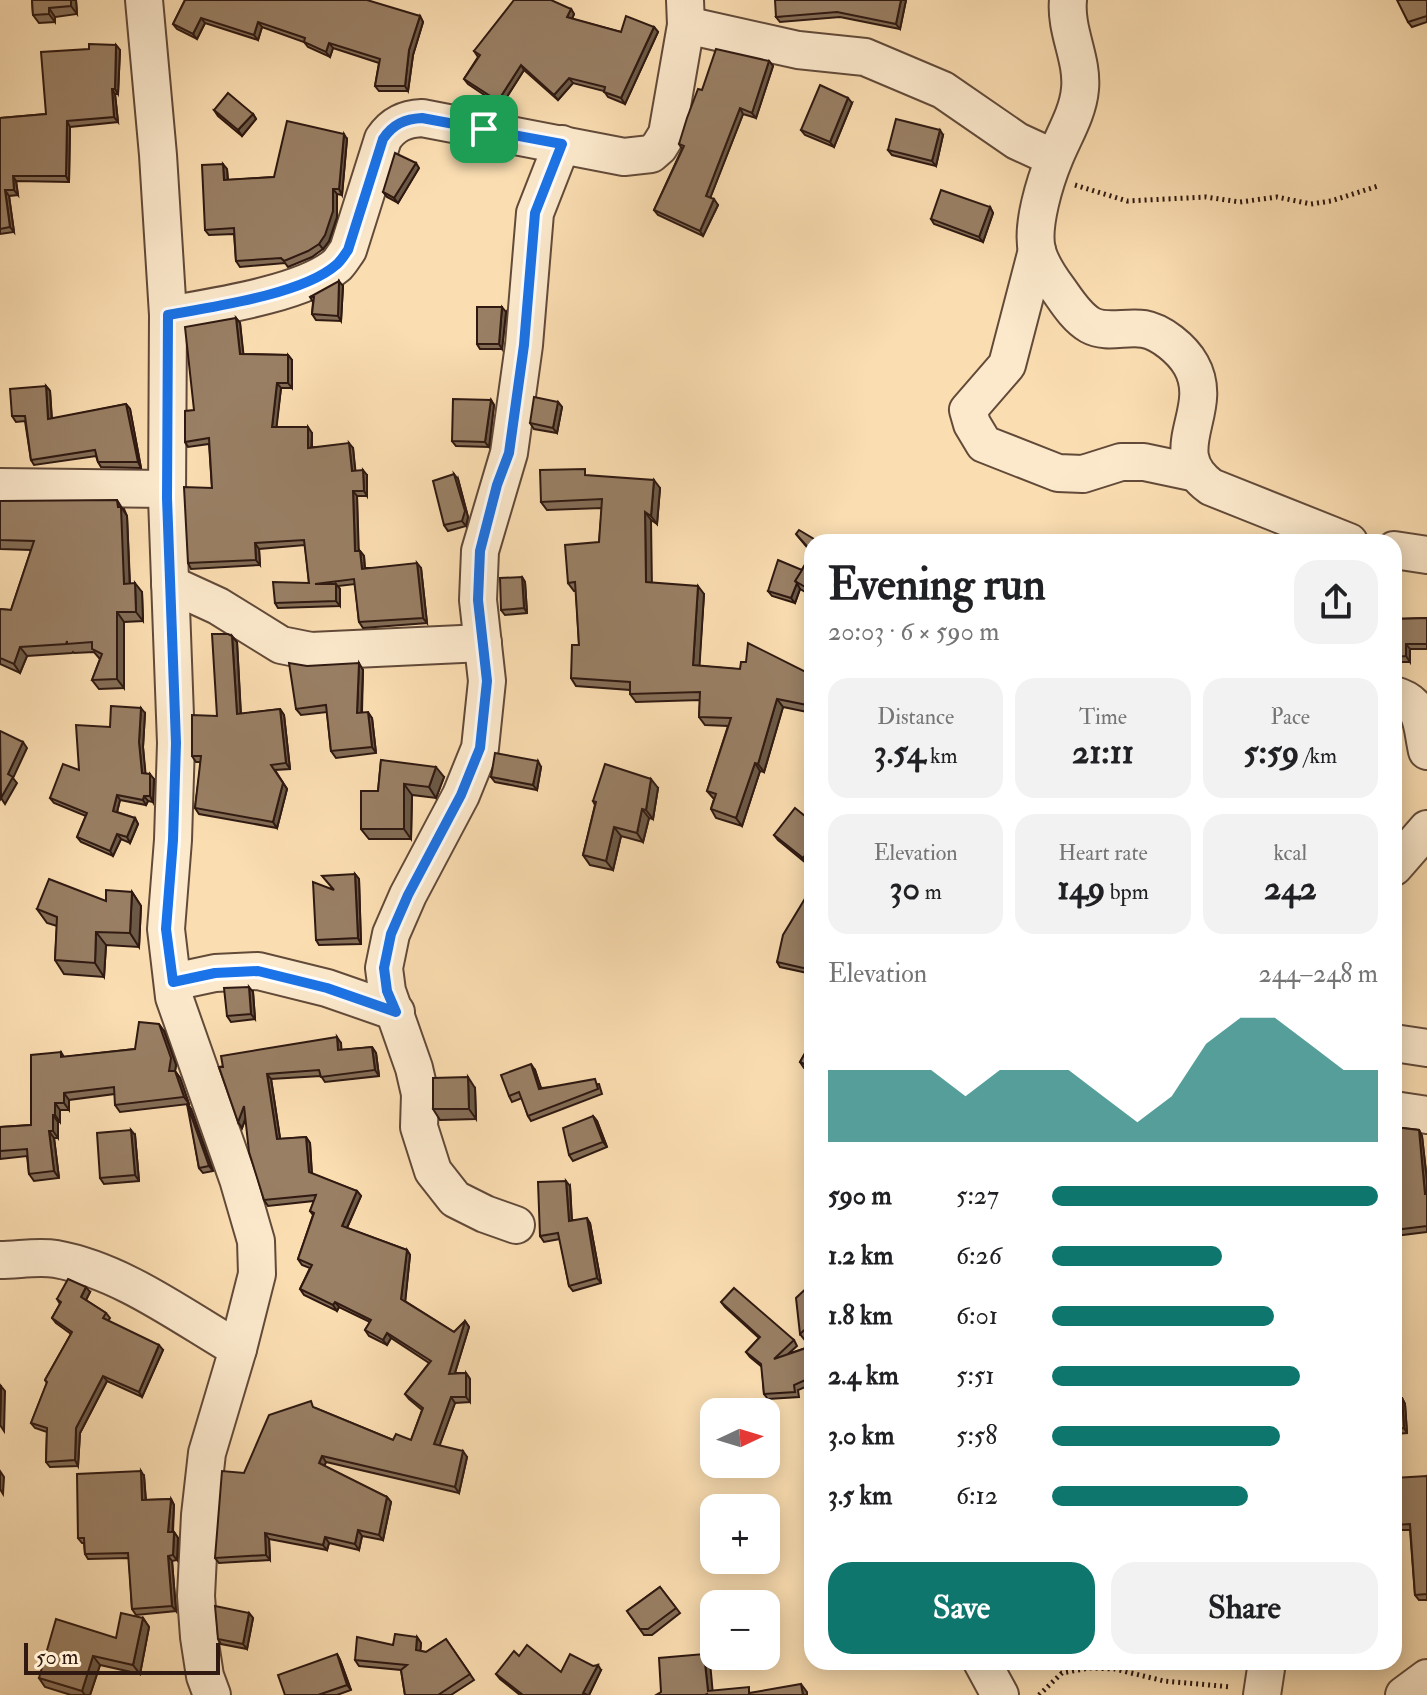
<!DOCTYPE html>
<html lang="en">
<head>
<meta charset="utf-8">
<style>
	:root { --surface:#fff; --page:#f2f2f2; --text:#202124; --muted:#757577; --accent:#0f766e }
	body { margin:0; font-family:"IM FELL Double Pica",serif; background:var(--page); color:var(--text); height:100vh; display:flex; flex-direction:column; font-size:30px; white-space:nowrap }
	* { box-sizing:border-box; margin:0 }
	p { font-size:26px; color:var(--muted) }
	.icon { flex:none; width:44px; height:44px; fill:none; stroke:currentColor; stroke-width:2; stroke-linecap:round; stroke-linejoin:round }
	.map { position:relative; flex:1; overflow:hidden }
	.sheet { position:absolute; left:804px; top:534px; width:598px; height:1136px; display:flex; flex-direction:column; background:var(--surface); border-radius:24px; box-shadow:0 4px 20px #0003 }
	.sheet>* { flex:none }
	.needle { width:52px; rotate:86deg }
	.tools { position:absolute; left:700px; top:1398px; display:grid; gap:16px }
	.tools a { display:grid; place-items:center; width:80px; height:80px; border-radius:16px; background:var(--surface); box-shadow:0 4px 20px #0003; font-size:40px }
	.scale { position:absolute; left:24px; bottom:20px; width:196px; box-sizing:border-box; padding-left:8px; border:4px solid #2f1911; border-top:0; font-size:22px; line-height:28px; white-space:nowrap; color:#2f1911; -webkit-text-stroke:6px #fce9cc; paint-order:stroke }
	.pin { position:absolute; display:grid; place-items:center; width:68px; height:68px; color:#fff; margin:-34px; border-radius:16px; box-shadow:0 4px 12px #0006 }
	.round { display:grid; place-items:center; flex:none; width:84px; height:84px; border-radius:24px; background:var(--page) }
	.overview { display:flex; align-items:center; justify-content:space-between; height:136px; padding:0 24px }
	h1 { font-size:44px; font-weight:800; line-height:60px }
	.stats { display:grid; grid-template-columns:repeat(3,1fr); gap:12px; height:136px; padding:8px 24px }
	.stats div { display:grid; align-content:center; border-radius:20px; background:var(--page); text-align:center }
	.stats b { font-size:34px; font-weight:800 }
	.stats small { font-size:22px; font-weight:400 }
	.stats p { font-size:22px }
	.chart { height:224px; padding:16px 24px }
	.chart p { display:flex; justify-content:space-between }
	.chart svg { width:100%; height:144px; margin-top:8px; fill:var(--accent); opacity:.7 }
	.action { display:flex; gap:16px; margin-top:auto; padding:16px 24px }
	.action a { flex:1; height:92px; border-radius:24px; background:var(--accent); color:#fff; font-size:32px; font-weight:800; line-height:92px; text-align:center }
	.action a+a { background:var(--page); color:var(--text) }
	ul { padding:0 24px; list-style:none; font-size:26px }
	li { display:grid; grid-template-columns:128px 96px 1fr; align-items:center; height:60px }
	li i { height:20px; border-radius:10px; background:var(--accent) }
	.map>svg:first-child { display:block }
</style>
</head>
<body>
<div class="map">
<svg width="1427" height="1695" viewBox="0 0 1427 1695">
	<rect width="100%" height="100%" fill="#faddb1"/>
	<filter id="stains"><feTurbulence type="fractalNoise" baseFrequency=".0025" numOctaves="4"/><feColorMatrix values="0 0 0 0 .2 0 0 0 0 .09 0 0 0 0 .02 0 0 0 .5 -.17"/></filter>
	<radialGradient id="worn" r=".72"><stop offset=".6" stop-color="#630" stop-opacity="0"/><stop offset="1" stop-color="#630" stop-opacity=".3"/></radialGradient>
	<g fill="none" stroke-linecap="round" stroke-linejoin="round">
		<defs>
			<g id="minor">
				<polyline points="144,0 158,155 168,315 167,498 176,743 173,840 166,929 174,997 238,1179 256,1241 257,1274 238,1349 207,1453 200,1515 196,1596 199,1637 205,1676 212,1695"/>
				<path d="M1068 0C1065 31 1083 59 1080 89 1078 113 1064 135 1055 157 1045 181 1031 226 1037 251 1041 265 1049 277 1058 289 1066 300 1076 317 1090 325 1106 334 1126 326 1144 329 1161 332 1182 349 1191 365 1217 411 1161 451 1211 487L1349 542"/>
				<polyline points="686,25 798,50 865,57 943,90 1017,141 1054,158"/>
				<polyline points="1037,250 1007,365 968,410 972,424 984,444 1058,473 1083,474 1121,462 1144,462 1196,473"/>
				<path d="M168 315C212 307 303 294 337 265 341 261 345 254 348 250L383 139C393 124 405 119 422 118L624 157 651 154 659 147 667 134 686 25 685 0"/>
				<polyline points="0,487 167,489"/>
				<polyline points="1394,550 1427,555"/>
				<polyline points="170,584 218,606 281,645 311,651 483,643"/>
				<path d="M1394 695C1424 703 1421 724 1427 751"/>
				<polyline points="1394,867 1427,829"/>
				<polyline points="173,982 215,973 258,971 327,988 396,1012"/>
				<polyline points="1394,1043 1427,1048"/>
				<polyline points="1394,1110 1427,1115"/>
				<polyline points="516,1225 485,1214 455,1199 433,1171 419,1127 420,1094 414,1068 387,991 384,968 391,934 408,895 461,795 480,748 487,681 478,600 480,551 509,453 524,345 535,213 562,144"/>
				<path d="M0 1260C18 1260 38 1256 56 1259 122 1271 181 1316 238 1349"/>
				<polyline points="982,1662 1000,1695"/>
				<polyline points="1262,1695 1267,1662"/>
				<polyline points="1404,1695 1427,1678"/>
			</g>
		</defs>
		<use href="#minor" stroke="#624a39" stroke-width="40"/>
		<g stroke="#2f1911" stroke-width="5" stroke-dasharray="2 4" stroke-linecap="butt">
			<polyline points="1075,185 1127,201 1206,197 1240,202 1277,197 1311,204 1331,201 1378,186"/>
			<polyline points="1039,1695 1062,1673 1089,1668 1115,1669 1164,1681 1232,1687"/>
		</g>
		<use href="#minor" stroke="#fce9cc" stroke-width="36"/>
	</g>
	<g fill="#846d56" stroke="#2f1911" stroke-width="2">
		<polygon points="32,0 76,0 77,14 55,17 55,22 39,23 33,15"/>
		<polygon points="185,0 420,16 423,22 413,55 408,91 379,91 375,86 379,63 333,48 330,57 308,47 304,42 262,27 258,40 205,23 197,39 177,29 173,24"/>
		<polygon points="906,0 900,29 840,17 780,22 776,17"/>
		<polygon points="1427,0 1427,22 1412,27 1408,22"/>
		<polygon points="571,9 574,14 572,19 621,32 654,27 658,32 625,104 608,97 604,91 573,83 558,100 524,70 501,106 468,84 464,79 478,57 474,51"/>
		<polygon points="116,45 120,50 118,94 115,94 118,122 70,127 69,182 16,181 18,195 9,196 14,232 0,234 0,118 46,114 89,49"/>
		<polygon points="769,61 773,66 756,118 743,114 710,198 718,205 703,236 658,215 654,210 682,149 679,144"/>
		<polygon points="852,103 834,147 805,135 801,130"/>
		<polygon points="214,110 253,114 256,119 242,136 218,116"/>
		<polygon points="943,135 936,166 892,155 888,150"/>
		<polygon points="347,139 342,195 337,194 337,217 329,241 323,249 312,257 288,267 285,263 240,267 236,261 234,234 209,235 205,230 227,169 228,180 274,177"/>
		<polygon points="419,168 398,203 387,197 383,192"/>
		<polygon points="990,207 993,213 983,242 934,224 931,219"/>
		<polygon points="343,286 341,321 316,320 312,314 313,302 310,297"/>
		<polygon points="506,312 502,349 480,349 477,344"/>
		<polygon points="236,318 240,323 243,354 288,355 292,360 292,388 281,388 276,427 312,433 312,447 353,448 355,471 367,475 367,496 357,496 358,551 360,551 364,556 365,568 421,568 427,623 363,628 359,622 355,584 338,586 340,589 340,606 278,608 275,603 309,583 305,545 259,549 260,565 191,569 188,563 212,488 209,444 188,447 185,442 194,410"/>
		<polygon points="46,386 50,391 52,419 126,404 130,409 141,468 101,467 98,462 96,456 34,465 31,460 25,421 16,422 12,416"/>
		<polygon points="491,400 494,405 489,447 456,446 452,441"/>
		<polygon points="558,402 562,407 557,433 534,429 530,423"/>
		<polygon points="590,476 660,488 657,524 651,520 651,583 704,594 699,666 812,675 812,713 783,707 764,772 760,771 742,826 716,818 711,809 714,799 707,791 728,726 705,725 699,717 700,700 636,702 630,694 630,690 576,686 571,678 579,645 576,591 574,591 568,583 599,542 602,508 547,510 541,502"/>
		<polygon points="458,479 468,517 466,526 448,531 444,525"/>
		<polygon points="0,501 124,509 127,516 130,583 142,592 143,621 124,622 124,688 99,689 92,680 100,659 94,652 74,653 73,652 72,653 27,656 20,673 0,664 0,609 11,610 31,550 0,549"/>
		<polygon points="796,534 812,542 812,596 800,589 795,603 772,596 768,591 802,570 812,553"/>
		<polygon points="522,577 525,582 527,613 505,615 501,610"/>
		<polygon points="1427,618 1427,649 1410,649 1410,662 1394,662 1394,619"/>
		<polygon points="237,642 241,714 280,709 284,715 290,769 275,770 287,789 277,828 199,814 195,808 201,762 196,762 192,756 217,716"/>
		<polygon points="307,666 363,670 362,712 372,718 376,753 336,758 331,751 327,712 301,715 296,709"/>
		<polygon points="145,713 143,747 145,773 154,779 153,802 148,801 146,805 120,800 117,812 135,818 138,824 130,843 121,839 113,856 81,842 77,837 86,816 54,803 50,798 79,770 110,727"/>
		<polygon points="381,760 444,777 436,798 412,795 411,839 369,839 361,829 378,791"/>
		<polygon points="541,767 537,790 495,782 491,777"/>
		<polygon points="658,788 653,819 649,818 643,842 621,836 613,870 590,865 583,855 595,805 593,801"/>
		<polygon points="812,812 812,856 806,863 778,840 774,835"/>
		<polygon points="355,874 359,879 361,944 319,945 316,940 333,889"/>
		<polygon points="812,887 812,974 780,967 777,962"/>
		<polygon points="132,892 141,906 139,947 106,945 104,977 64,974 55,960 57,926 47,923 37,909 106,901"/>
		<polygon points="253,992 255,1019 231,1022 227,1016"/>
		<polygon points="164,1031 176,1065 175,1071 180,1078 189,1104 188,1104 191,1109 213,1171 203,1173 199,1168 188,1104 120,1112 115,1105 115,1094 69,1100 69,1110 60,1110 60,1122 58,1122 58,1138 54,1138 59,1178 34,1181 29,1174 27,1156 0,1159 0,1127 31,1125 61,1052 64,1057 135,1049"/>
		<polygon points="812,1041 812,1072 804,1068 800,1062"/>
		<polygon points="341,1043 341,1050 372,1047 376,1053 379,1076 325,1082 321,1076 271,1079 280,1139 306,1137 310,1143 312,1174 357,1191 361,1196 347,1228 407,1250 410,1255 405,1301 454,1332 465,1321 469,1327 455,1373 466,1373 470,1379 470,1402 455,1403 439,1446 467,1457 459,1493 326,1462 324,1466 387,1497 391,1502 383,1540 362,1536 359,1550 329,1543 327,1550 269,1539 270,1560 219,1563 215,1558 244,1473 315,1408 393,1440 411,1440 422,1410 409,1399 405,1394 429,1363 391,1338 387,1345 369,1336 365,1330 370,1322 339,1307 337,1311 304,1295 300,1289 310,1268 302,1265 298,1259 313,1215 310,1211 314,1201 268,1206 264,1200 246,1118 242,1128 219,1067"/>
		<polygon points="535,1070 541,1088 599,1084 602,1094 531,1121 528,1116 522,1098 512,1102 509,1096"/>
		<polygon points="475,1088 476,1119 440,1120 433,1109"/>
		<polygon points="593,1116 597,1121 607,1147 573,1161 569,1155"/>
		<polygon points="1394,1127 1419,1130 1422,1136 1427,1181 1427,1232 1394,1236"/>
		<polygon points="135,1135 139,1181 104,1184 100,1178"/>
		<polygon points="570,1186 572,1220 590,1223 601,1283 573,1291 569,1286 560,1239 544,1242 540,1236"/>
		<polygon points="812,1283 812,1332 804,1339 800,1334"/>
		<polygon points="90,1292 86,1300 106,1313 110,1318 108,1321 163,1350 142,1397 107,1381 80,1433 78,1466 50,1467 46,1462 47,1432 35,1428 31,1423 47,1383 45,1380 71,1334 56,1323 52,1318 60,1304 57,1299"/>
		<polygon points="721,1302 794,1340 797,1346 788,1354 812,1346 812,1384 798,1390 799,1397 768,1399 764,1394 762,1367 750,1357 746,1352 759,1338 725,1307"/>
		<polygon points="1402,1398 1405,1404 1407,1433 1395,1434 1398,1472 1394,1472 1394,1399"/>
		<polygon points="144,1476 146,1500 171,1499 174,1505 173,1532 174,1532 178,1538 177,1560 172,1561 176,1611 136,1615 132,1609 129,1558 88,1559 85,1554 84,1543 82,1543 78,1538"/>
		<polygon points="1427,1476 1427,1600 1419,1600 1415,1595 1410,1530 1399,1530 1395,1525"/>
		<polygon points="660,1587 680,1613 652,1635 644,1635 627,1611"/>
		<polygon points="249,1613 253,1618 247,1649 221,1644 218,1639"/>
		<polygon points="143,1618 149,1627 140,1674 100,1665 90,1695 71,1695 45,1687 39,1678 116,1638"/>
		<polygon points="417,1637 421,1643 420,1651 426,1652 446,1639 474,1680 451,1695 405,1695 401,1670 359,1666 355,1660"/>
		<polygon points="337,1654 340,1660 351,1690 337,1695 285,1695"/>
		<polygon points="519,1656 561,1672 601,1670 589,1695 520,1695 500,1679 496,1674"/>
	</g>
	<g fill="#6b5946" stroke="#2f1911" stroke-width="2">
		<polygon points="71,0 76,0 77,14 71,6"/>
		<polygon points="901,0 906,0 900,29 896,24"/>
		<polygon points="49,8 55,17 55,22 49,14"/>
		<polygon points="571,9 574,14 570,23 567,17"/>
		<polygon points="420,16 423,22 413,55 408,91 405,86 409,50"/>
		<polygon points="201,18 205,23 197,39 193,34"/>
		<polygon points="258,22 262,27 258,40 254,35"/>
		<polygon points="654,27 658,32 625,104 621,98"/>
		<polygon points="329,43 333,48 330,57 326,52"/>
		<polygon points="116,45 120,50 118,94 115,89"/>
		<polygon points="769,61 773,66 756,118 752,113"/>
		<polygon points="521,65 524,70 501,106 498,101"/>
		<polygon points="569,78 573,83 558,100 554,95"/>
		<polygon points="112,89 115,94 118,122 114,117"/>
		<polygon points="848,98 852,103 834,147 830,142"/>
		<polygon points="740,108 743,114 709,201 706,196"/>
		<polygon points="253,114 256,119 242,136 238,130"/>
		<polygon points="67,121 70,127 69,182 66,176"/>
		<polygon points="940,130 943,135 936,166 932,161"/>
		<polygon points="344,134 347,139 342,195 339,189"/>
		<polygon points="416,163 419,168 398,203 394,198"/>
		<polygon points="223,164 227,169 228,185 224,180"/>
		<polygon points="13,176 16,181 18,195 14,190"/>
		<polygon points="333,189 337,194 337,217 329,241 323,249 319,244"/>
		<polygon points="5,190 9,196 14,232 10,227"/>
		<polygon points="714,199 718,205 703,236 700,231"/>
		<polygon points="990,207 993,213 983,242 979,237"/>
		<polygon points="339,281 343,286 341,321 338,316"/>
		<polygon points="502,307 506,312 502,349 499,344"/>
		<polygon points="236,318 240,323 244,359 240,354"/>
		<polygon points="288,355 292,360 292,388 288,383"/>
		<polygon points="277,383 281,388 276,432 272,427"/>
		<polygon points="46,386 50,391 52,425 48,419"/>
		<polygon points="491,400 494,405 489,447 485,442"/>
		<polygon points="558,402 562,407 557,433 553,428"/>
		<polygon points="126,404 130,409 141,468 138,462"/>
		<polygon points="308,427 312,433 311,453 308,448"/>
		<polygon points="349,443 353,448 356,476 352,471"/>
		<polygon points="363,470 367,475 367,496 364,491"/>
		<polygon points="454,474 458,479 468,517 466,526 462,521"/>
		<polygon points="654,480 660,488 657,524 651,516"/>
		<polygon points="353,491 357,496 359,557 355,551"/>
		<polygon points="117,500 127,516 130,593 124,584"/>
		<polygon points="645,512 651,520 652,591 646,582"/>
		<polygon points="255,543 259,549 260,565 256,560"/>
		<polygon points="360,551 364,556 365,574 362,569"/>
		<polygon points="417,563 421,568 427,623 423,618"/>
		<polygon points="522,577 525,582 527,613 524,608"/>
		<polygon points="135,583 142,592 143,621 136,612"/>
		<polygon points="797,583 800,589 795,603 791,598"/>
		<polygon points="336,584 340,589 340,606 336,601"/>
		<polygon points="698,586 704,594 699,674 693,665"/>
		<polygon points="117,612 124,622 124,688 117,679"/>
		<polygon points="232,636 237,642 241,720 237,714"/>
		<polygon points="1406,644 1410,649 1410,662 1406,656"/>
		<polygon points="20,647 27,656 20,673 14,664"/>
		<polygon points="359,663 363,670 361,719 357,713"/>
		<polygon points="777,699 783,707 764,772 758,764"/>
		<polygon points="141,708 145,713 143,747 146,778 142,773 139,742"/>
		<polygon points="280,709 284,715 290,769 286,763"/>
		<polygon points="368,712 372,718 376,753 372,747"/>
		<polygon points="23,742 27,748 13,778 17,783 5,804 1,798 8,774"/>
		<polygon points="538,761 541,767 537,790 533,785"/>
		<polygon points="755,763 760,771 742,826 736,818"/>
		<polygon points="436,767 444,777 436,798 429,787"/>
		<polygon points="150,774 154,779 153,802 150,796"/>
		<polygon points="651,779 658,788 653,819 646,810"/>
		<polygon points="283,783 287,789 277,828 273,822"/>
		<polygon points="404,784 412,795 411,839 404,829"/>
		<polygon points="117,795 120,800 116,816 113,811"/>
		<polygon points="144,796 148,801 146,805 143,800"/>
		<polygon points="642,809 649,818 643,842 637,833"/>
		<polygon points="135,818 138,824 130,843 127,837"/>
		<polygon points="614,827 621,836 613,870 606,861"/>
		<polygon points="117,834 121,839 113,856 110,851"/>
		<polygon points="812,847 812,856 806,863 803,858"/>
		<polygon points="355,874 359,879 361,944 358,938"/>
		<polygon points="132,892 141,906 139,947 130,933"/>
		<polygon points="96,932 106,945 104,977 95,963"/>
		<polygon points="249,987 253,992 255,1019 251,1014"/>
		<polygon points="159,1024 164,1031 176,1065 174,1078 169,1071"/>
		<polygon points="337,1037 341,1043 342,1056 338,1050"/>
		<polygon points="372,1047 376,1053 379,1076 375,1070"/>
		<polygon points="531,1064 535,1070 543,1094 539,1089"/>
		<polygon points="175,1071 180,1078 189,1104 184,1097"/>
		<polygon points="267,1074 271,1079 281,1144 277,1139"/>
		<polygon points="468,1077 475,1088 476,1119 469,1109"/>
		<polygon points="64,1093 69,1100 69,1110 64,1103"/>
		<polygon points="55,1103 60,1110 60,1122 55,1115"/>
		<polygon points="187,1104 191,1109 213,1171 209,1166"/>
		<polygon points="244,1106 248,1111 242,1128 238,1122"/>
		<polygon points="53,1115 58,1122 58,1138 53,1131"/>
		<polygon points="593,1116 597,1121 607,1147 603,1142"/>
		<polygon points="131,1130 135,1135 139,1181 135,1175"/>
		<polygon points="1419,1130 1422,1136 1427,1181 1427,1197 1425,1194"/>
		<polygon points="49,1131 54,1138 59,1178 54,1171"/>
		<polygon points="306,1137 310,1143 312,1178 309,1172"/>
		<polygon points="566,1181 570,1186 572,1226 569,1221"/>
		<polygon points="357,1191 361,1196 345,1232 342,1226"/>
		<polygon points="587,1218 590,1223 601,1283 597,1278"/>
		<polygon points="407,1250 410,1255 405,1304 401,1299"/>
		<polygon points="86,1287 90,1292 85,1302 81,1297"/>
		<polygon points="335,1302 339,1307 337,1311 333,1305"/>
		<polygon points="465,1321 469,1327 453,1379 449,1374"/>
		<polygon points="387,1333 391,1338 387,1345 383,1340"/>
		<polygon points="159,1345 163,1350 142,1397 139,1392"/>
		<polygon points="466,1373 470,1379 470,1402 466,1397"/>
		<polygon points="103,1376 107,1381 80,1433 78,1466 75,1460 76,1428"/>
		<polygon points="1,1386 5,1391 4,1431 0,1425"/>
		<polygon points="451,1397 455,1403 438,1450 434,1444"/>
		<polygon points="1402,1398 1405,1404 1407,1433 1404,1428"/>
		<polygon points="1394,1432 1395,1434 1398,1472 1395,1467"/>
		<polygon points="463,1451 467,1457 459,1493 455,1487"/>
		<polygon points="322,1456 326,1462 323,1469 319,1463"/>
		<polygon points="0,1471 4,1477 3,1494 0,1489"/>
		<polygon points="141,1471 144,1476 146,1505 142,1500"/>
		<polygon points="387,1497 391,1502 383,1540 379,1535"/>
		<polygon points="171,1499 174,1505 172,1538 168,1532"/>
		<polygon points="358,1530 362,1536 359,1550 355,1544"/>
		<polygon points="174,1532 178,1538 177,1560 173,1555"/>
		<polygon points="265,1533 269,1539 270,1560 266,1555"/>
		<polygon points="325,1537 329,1543 327,1550 323,1545"/>
		<polygon points="168,1556 172,1561 176,1611 172,1606"/>
		<polygon points="249,1613 253,1618 247,1649 243,1644"/>
		<polygon points="143,1618 149,1627 140,1674 133,1665"/>
		<polygon points="417,1637 421,1643 420,1656 416,1650"/>
		<polygon points="337,1654 340,1660 351,1690 347,1685"/>
		<polygon points="704,1654 710,1662 713,1695 708,1691"/>
		<polygon points="93,1656 100,1665 90,1695 85,1695 82,1691"/>
		<polygon points="598,1665 601,1670 589,1695 585,1695 583,1693"/>
		<polygon points="801,1684 807,1692 807,1695 803,1695"/>
	</g>
	<g fill="#997f64" stroke="#2f1911" stroke-width="2">
		<polygon points="32,0 71,0 71,6 49,8 49,14 33,15"/>
		<polygon points="185,0 367,0 420,16 409,50 405,86 375,86 380,59 329,43 326,52 304,42 305,38 258,22 254,35 201,18 193,34 173,24"/>
		<polygon points="514,0 551,0 571,9 567,17 621,32 626,16 654,27 621,98 604,92 605,87 569,78 554,95 521,65 498,101 464,79 480,55 474,51"/>
		<polygon points="775,0 901,0 896,24 837,12 776,17"/>
		<polygon points="1397,0 1427,0 1427,16 1408,22"/>
		<polygon points="89,44 116,45 115,89 112,89 114,117 67,121 66,176 13,176 14,190 5,190 10,227 0,229 0,118 46,114 41,52 89,49"/>
		<polygon points="716,49 769,61 752,113 740,108 706,196 714,199 700,231 654,210 684,146 679,144 687,118 698,89 702,90"/>
		<polygon points="820,85 848,98 830,142 801,130"/>
		<polygon points="228,93 253,114 238,130 214,110"/>
		<polygon points="896,119 940,130 932,161 888,150"/>
		<polygon points="287,121 344,134 339,189 333,189 333,211 325,235 319,244 308,251 284,261 281,258 236,261 234,228 205,230 202,165 223,164 224,180 274,177"/>
		<polygon points="395,153 416,163 394,198 383,192"/>
		<polygon points="941,190 990,207 979,237 931,219"/>
		<polygon points="339,281 338,316 312,314 314,297 310,297"/>
		<polygon points="477,307 502,307 499,344 477,344"/>
		<polygon points="236,318 240,354 288,355 288,383 277,383 272,427 308,427 308,448 349,443 352,471 363,470 364,491 353,491 355,551 360,551 362,569 417,563 423,618 359,622 354,579 315,584 336,584 336,601 275,603 273,582 309,583 304,540 255,543 256,560 188,563 184,487 212,488 209,438 185,442 185,411 194,410 185,327"/>
		<polygon points="46,386 48,419 126,404 138,462 98,462 95,450 31,460 25,416 12,416 10,389"/>
		<polygon points="534,397 558,402 553,428 530,423"/>
		<polygon points="453,399 491,400 485,442 452,441"/>
		<polygon points="585,469 585,475 654,480 651,516 645,512 646,582 698,586 693,665 740,669 741,662 746,662 748,643 812,675 812,706 777,699 758,764 755,763 736,818 711,809 716,794 707,791 731,718 699,717 700,692 630,694 630,682 571,678 572,645 579,645 575,582 568,583 565,545 599,542 602,499 541,502 540,470"/>
		<polygon points="454,474 465,511 462,521 444,525 433,481"/>
		<polygon points="117,500 118,507 121,507 124,584 135,583 136,612 117,612 117,679 92,680 102,654 92,649 92,642 67,644 67,641 66,644 20,647 14,664 0,658 0,609 11,610 34,541 0,540 0,501"/>
		<polygon points="799,530 819,542 812,542 812,552 796,534"/>
		<polygon points="812,553 812,591 795,581"/>
		<polygon points="778,560 802,570 795,581 797,583 791,598 768,591"/>
		<polygon points="522,577 524,608 501,610 500,578"/>
		<polygon points="1427,618 1427,644 1406,644 1406,656 1394,657 1394,619"/>
		<polygon points="212,634 228,634 232,636 237,714 280,709 286,763 271,765 283,783 273,822 195,808 201,756 192,756 192,715 217,716"/>
		<polygon points="289,663 307,666 359,663 357,713 368,712 372,747 331,751 326,705 296,709"/>
		<polygon points="111,706 141,708 139,742 142,773 150,774 150,796 144,796 143,800 117,795 113,811 135,818 127,837 117,834 110,851 77,837 87,813 50,798 63,764 79,770 76,725 110,727"/>
		<polygon points="0,731 23,742 8,774 13,777 1,798"/>
		<polygon points="495,753 538,761 533,785 491,777"/>
		<polygon points="381,760 436,767 429,787 404,784 404,829 361,829 361,791 378,791"/>
		<polygon points="605,764 651,779 646,810 642,809 637,833 614,827 606,861 583,855 596,802 593,801"/>
		<polygon points="795,808 805,816 810,810 812,812 812,847 803,858 774,835"/>
		<polygon points="355,874 358,938 316,940 313,882 334,890 322,876"/>
		<polygon points="49,879 106,901 106,890 132,892 130,933 96,932 95,963 55,960 57,917 37,909"/>
		<polygon points="812,887 812,970 777,962 783,935"/>
		<polygon points="249,987 251,1014 227,1016 224,988"/>
		<polygon points="139,1022 159,1024 171,1058 169,1071 175,1071 184,1097 115,1105 114,1087 64,1093 64,1103 55,1103 55,1115 53,1115 53,1131 49,1131 54,1171 29,1174 27,1149 0,1151 0,1127 31,1125 31,1055 61,1052 61,1057 135,1049"/>
		<polygon points="337,1037 338,1050 372,1047 375,1070 321,1077 319,1070 267,1074 277,1139 306,1137 309,1172 357,1191 342,1226 407,1250 401,1299 454,1332 465,1321 449,1374 466,1373 466,1397 451,1397 434,1444 463,1451 455,1487 322,1456 319,1463 387,1497 379,1535 358,1530 355,1544 325,1537 323,1545 265,1533 266,1555 215,1558 222,1471 244,1473 269,1415 311,1401 313,1407 393,1440 396,1434 411,1440 423,1408 405,1394 431,1361 387,1333 383,1340 365,1330 371,1320 335,1302 333,1305 300,1289 312,1265 298,1259 314,1213 310,1211 316,1195 264,1200 249,1152 244,1106 238,1122 219,1067 223,1067 221,1056"/>
		<polygon points="812,1041 812,1068 800,1062"/>
		<polygon points="531,1064 539,1089 595,1079 598,1089 528,1116 519,1092 509,1096 501,1075"/>
		<polygon points="468,1077 469,1109 433,1109 433,1078"/>
		<polygon points="187,1104 209,1166 199,1168"/>
		<polygon points="593,1116 603,1142 569,1155 563,1128"/>
		<polygon points="1394,1127 1419,1130 1425,1194 1427,1194 1427,1226 1394,1230"/>
		<polygon points="131,1130 135,1175 100,1178 97,1133"/>
		<polygon points="566,1181 569,1221 587,1218 597,1278 569,1286 558,1233 540,1236 538,1182"/>
		<polygon points="68,1279 86,1287 81,1297 106,1313 103,1318 159,1345 139,1392 103,1376 76,1428 75,1460 46,1462 47,1428 31,1423 47,1382 45,1380 72,1332 52,1318 61,1302 57,1299"/>
		<polygon points="812,1283 812,1323 800,1334 796,1298"/>
		<polygon points="734,1288 794,1340 774,1359 812,1346 812,1377 794,1385 795,1392 764,1394 761,1364 746,1352 760,1337 721,1302"/>
		<polygon points="0,1386 1,1386 0,1425"/>
		<polygon points="1402,1398 1404,1428 1394,1429 1394,1399"/>
		<polygon points="141,1471 142,1500 171,1499 168,1532 174,1532 173,1555 168,1556 172,1606 132,1609 128,1553 85,1554 84,1538 78,1538 77,1474"/>
		<polygon points="1427,1476 1427,1594 1415,1595 1410,1524 1395,1525 1394,1478"/>
		<polygon points="660,1587 676,1608 648,1629 640,1629 627,1611"/>
		<polygon points="215,1606 249,1613 243,1644 218,1639"/>
		<polygon points="121,1613 143,1618 133,1665 93,1656 82,1691 39,1678 56,1619 116,1638"/>
		<polygon points="395,1634 417,1637 416,1650 426,1652 446,1639 470,1674 438,1695 405,1695 401,1670 407,1665 355,1660 357,1637 393,1645"/>
		<polygon points="527,1645 561,1672 570,1654 593,1666 598,1665 583,1693 587,1695 523,1695 496,1674 514,1651 519,1656"/>
		<polygon points="337,1654 347,1685 318,1695 285,1695 278,1675"/>
		<polygon points="704,1654 708,1691 749,1687 749,1693 801,1684 803,1695 707,1695 707,1694 705,1695 656,1695 661,1692 659,1658"/>
	</g>
	<g fill="none" stroke-linecap="round" stroke-linejoin="round">
		<defs>
			<path id="route" d="M422 118 562 144 535 213 524 345 509 453 497 485 480 551 478 600 487 681 480 748 461 795 408 895 391 934 384 968 387 991 396 1012 327 988 258 971 215 973 173 982 166 929 173 840 176 743 167 498 168 315C213 307 303 294 336 265 341 261 345 254 348 250L383 139C393 124 405 119 422 118Z"/>
		</defs>
		<use href="#route" stroke="#fff" stroke-width="16"/>
		<use href="#route" stroke="#1a73e8" stroke-width="10"/>
	</g>
	<rect width="100%" height="100%" filter="url(#stains)"/>
	<rect width="100%" height="100%" fill="url(#worn)"/>
</svg>
<div class="tools">
<a><svg class="needle" viewBox="-14 -14 28 28"><path d="M0-13l5 13h-10z" fill="#e53935"/><path d="M0 13l5-13h-10z" fill="#757577"/></svg></a>
<a>+</a>
<a>−</a>
</div>
<div class="scale">50 m</div>
<div class="pin" style="left:484px;top:129px;background:#1e9e55"><svg class="icon" aria-label="arrive" viewBox="0 0 24 24"><path d="M6 21V4h12l-3 4 3 4H6"/></svg></div>
<section class="sheet">
<div class="overview"><div><h1>Evening run</h1><p>20:03 · 6 × 590 m</p></div><a class="round"><svg class="icon" aria-label="share" viewBox="0 0 24 24"><path d="M12 15V3M7 8l5-5 5 5M5 13v7h14v-7"/></svg></a></div>
<div class="stats">
<div><p>Distance</p><b>3.54<small> km</small></b></div>
<div><p>Time</p><b>21:11</b></div>
<div><p>Pace</p><b>5:59<small> /km</small></b></div>
</div>
<div class="stats">
<div><p>Elevation</p><b>30<small> m</small></b></div>
<div><p>Heart rate</p><b>149<small> bpm</small></b></div>
<div><p>kcal</p><b>242</b></div>
</div>
<div class="chart"><p><span>Elevation</span>244–248 m</p>
<svg viewBox="0 0 160 44" preserveAspectRatio="none"><path d="M0 44V22L10 22L20 22L30 22L40 30L50 22L60 22L70 22L80 30L90 38L100 30L110 14L120 6L130 6L140 14L150 22L160 22V44z"/></svg>
</div>
<ul>
<li><b>590 m</b>5:27<i style="width:100%"></i></li>
<li><b>1.2 km</b>6:26<i style="width:52%"></i></li>
<li><b>1.8 km</b>6:01<i style="width:68%"></i></li>
<li><b>2.4 km</b>5:51<i style="width:76%"></i></li>
<li><b>3.0 km</b>5:58<i style="width:70%"></i></li>
<li><b>3.5 km</b>6:12<i style="width:60%"></i></li>
</ul>
<div class="action"><a>Save</a><a>Share</a></div>
</section>
</div>
</body>
</html>
